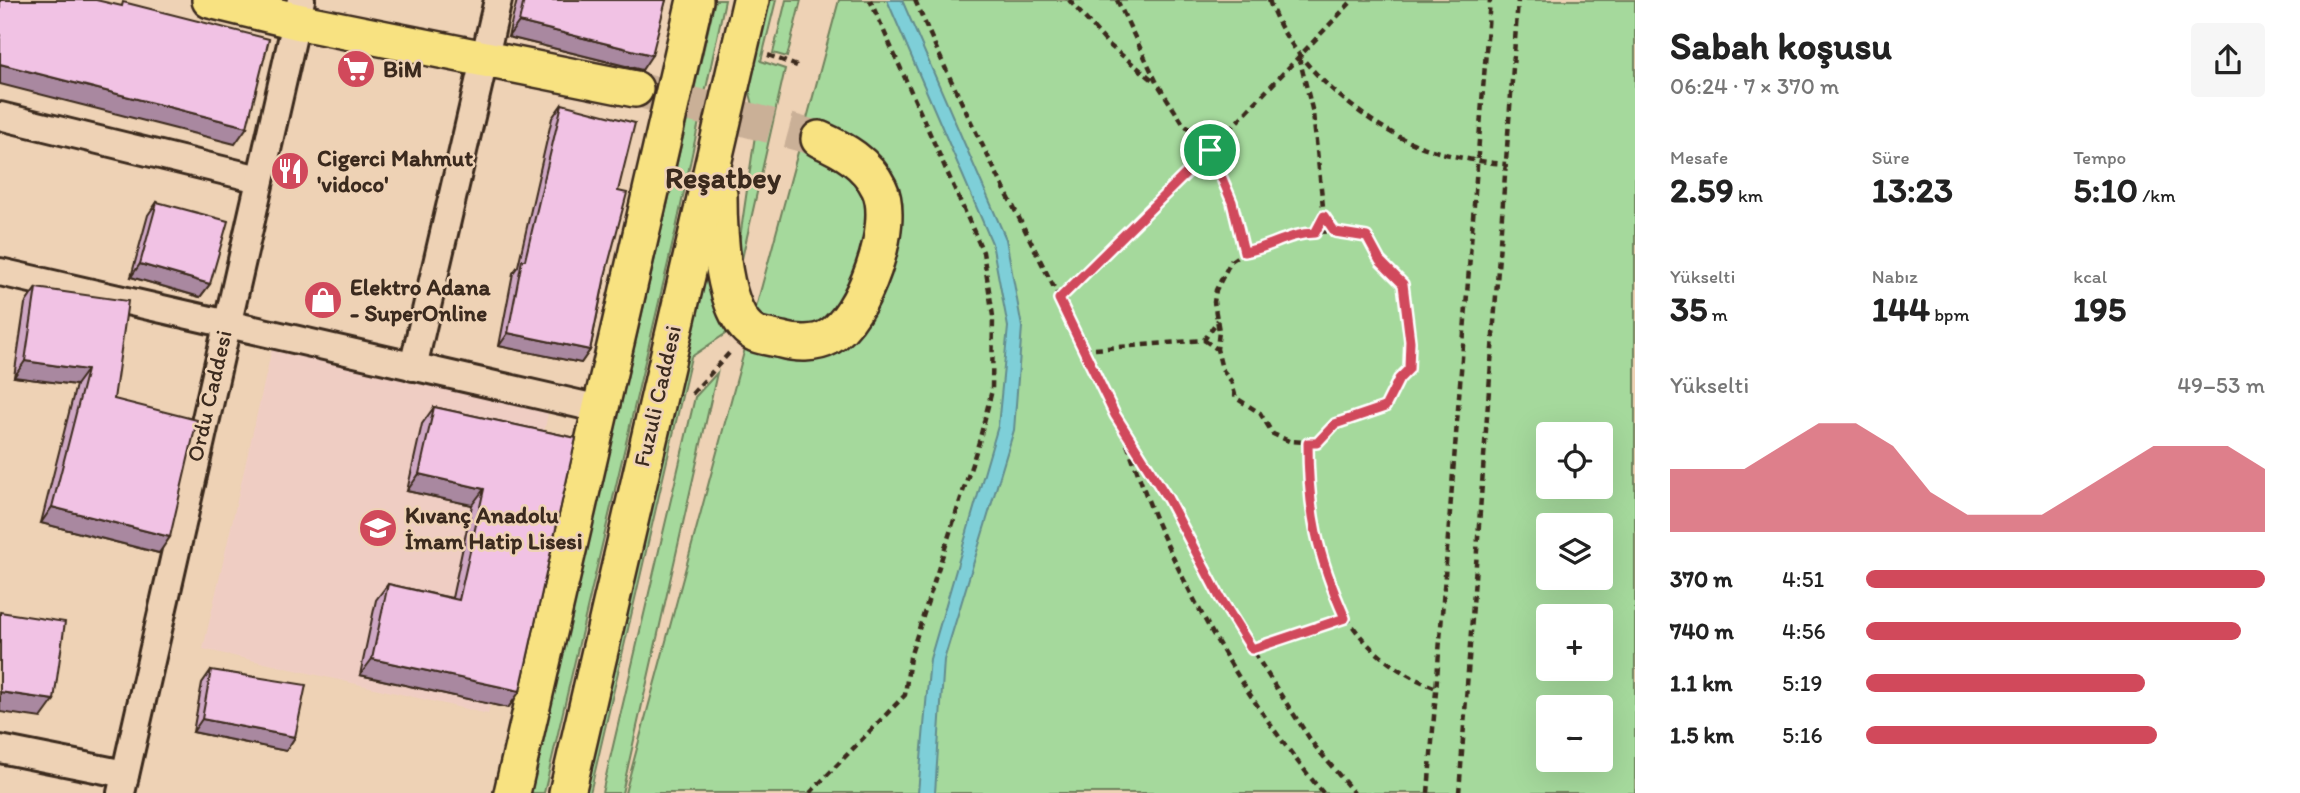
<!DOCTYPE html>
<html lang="tr">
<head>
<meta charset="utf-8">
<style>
	:root { --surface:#fff; --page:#f6f6f6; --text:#222; --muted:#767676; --accent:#d1495b }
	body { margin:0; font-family:Itim,sans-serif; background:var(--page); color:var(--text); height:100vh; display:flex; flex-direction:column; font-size:26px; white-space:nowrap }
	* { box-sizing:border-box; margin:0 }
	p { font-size:23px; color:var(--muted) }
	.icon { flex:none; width:38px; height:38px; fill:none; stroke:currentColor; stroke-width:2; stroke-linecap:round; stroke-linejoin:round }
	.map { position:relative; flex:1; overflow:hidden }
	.details { display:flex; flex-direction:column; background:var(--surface); width:665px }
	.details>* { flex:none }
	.tools { position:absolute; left:1536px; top:422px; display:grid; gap:14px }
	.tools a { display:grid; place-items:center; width:77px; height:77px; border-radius:7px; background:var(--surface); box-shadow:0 7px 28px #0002; font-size:35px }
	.pin { position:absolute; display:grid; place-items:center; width:60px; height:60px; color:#fff; margin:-30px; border:4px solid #fff; border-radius:50%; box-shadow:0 2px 7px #0007 }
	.round { display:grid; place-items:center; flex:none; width:74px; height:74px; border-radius:7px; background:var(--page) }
	.summary { display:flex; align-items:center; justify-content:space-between; height:119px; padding:0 35px }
	h1 { font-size:38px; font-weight:800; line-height:52px }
	.figures { display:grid; grid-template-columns:repeat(3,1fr); gap:10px; height:119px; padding:7px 35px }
	.figures div { display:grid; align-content:center }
	.figures b { font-size:35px; font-weight:800 }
	.figures small { font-size:19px; font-weight:400 }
	.figures p { font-size:19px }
	.chart { height:196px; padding:14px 35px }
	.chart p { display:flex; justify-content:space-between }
	.chart svg { width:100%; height:126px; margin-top:7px; fill:var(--accent); opacity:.7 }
	ul { padding:0 35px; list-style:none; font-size:23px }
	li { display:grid; grid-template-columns:112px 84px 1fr; align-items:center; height:52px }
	li i { height:18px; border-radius:9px; background:var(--accent) }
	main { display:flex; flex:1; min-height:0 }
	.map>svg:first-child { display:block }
</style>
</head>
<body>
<main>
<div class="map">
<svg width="1635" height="793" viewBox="0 0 1635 793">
	<rect width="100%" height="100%" fill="#eed2b5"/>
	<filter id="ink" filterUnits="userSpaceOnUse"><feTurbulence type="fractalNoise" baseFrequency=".0143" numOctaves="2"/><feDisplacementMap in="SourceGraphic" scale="14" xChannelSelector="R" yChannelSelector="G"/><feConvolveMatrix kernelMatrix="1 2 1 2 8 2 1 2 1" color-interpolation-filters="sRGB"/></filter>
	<g filter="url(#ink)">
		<polygon fill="#efcdc3" points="273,344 549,408 488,714 203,649"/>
		<g fill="#a5d99c" stroke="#70825d" stroke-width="2" fill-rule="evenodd">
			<polygon points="715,0 725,0 676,229 544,793 530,793"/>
			<polygon points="762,0 776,0 761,61 785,69 739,272 738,251 757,122 750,93 750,45"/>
			<polygon points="786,0 801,0 787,57 773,53"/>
			<path d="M839 0H1635V793H625ZM1549 434H1601V486H1549ZM1549 525H1601V578H1549ZM1549 616H1601V668H1549ZM1549 707H1601V760H1549Z"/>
			<polygon points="717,215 731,330 691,357 590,793 584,793"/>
			<polygon points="717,373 622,793 602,793 695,397"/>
		</g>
		<polygon fill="#7ecfd8" stroke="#638d8e" stroke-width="2" points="887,0 902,0 1006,239 1022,327 1014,430 944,660 935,793 918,793 930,659 998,426 1008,327 992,243"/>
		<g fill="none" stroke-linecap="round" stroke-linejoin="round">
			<polyline stroke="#cab097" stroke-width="35" stroke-dasharray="35 18" stroke-linecap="butt" points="635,89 819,139"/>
			<defs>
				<g id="minor">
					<polyline points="0,116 259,179"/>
					<polyline points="0,272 600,409"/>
					<polyline points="413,367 498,0"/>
					<polyline points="0,749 125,774"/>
					<polyline points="121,793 301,0"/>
				</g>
				<g id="major">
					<polyline points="210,0 296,21 635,89"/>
					<path d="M719 195C719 227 721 318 756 334 764 337 774 338 782 340 796 344 815 345 829 337 863 318 897 224 879 188 867 163 844 150 819 139"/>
					<polyline points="512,793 695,0"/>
					<polyline points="567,793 751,0"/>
				</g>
			</defs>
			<use href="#minor" stroke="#3b2a1e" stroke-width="32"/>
			<use href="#major" stroke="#3b2a1e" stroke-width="40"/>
			<g stroke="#3b2a1e" stroke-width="4.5" stroke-dasharray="7 5" stroke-linecap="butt">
				<path d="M915 0C975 141 1052 275 1115 415 1133 455 1145 498 1164 538 1206 630 1258 715 1323 793"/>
				<polyline points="1069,0 1108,44 1154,81"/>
				<polyline points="1117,0 1157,83 1182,122 1210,150 1232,202 1244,252"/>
				<path d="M1269 0C1286 53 1340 102 1387 130 1421 151 1467 161 1506 164"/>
				<polyline points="768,55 797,66"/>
				<polyline points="1299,57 1313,113 1324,216 1315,233"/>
				<polyline points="1324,216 1335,232"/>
				<polygon points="1341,231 1367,237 1380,261 1403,284 1410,341 1409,369 1399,379 1385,406 1335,424 1317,443 1289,441 1273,434 1260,413 1236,398 1231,381 1222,369 1217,349 1219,331 1214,302 1216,290 1231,261 1244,252 1266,248 1279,239 1296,233"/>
				<polyline points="1059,299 1210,150 1353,0"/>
				<polyline points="1204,340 1217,349"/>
				<polyline points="1083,350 1204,340 1218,320"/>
				<polyline points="692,394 731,351"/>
				<polyline points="1121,425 1168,499 1219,596 1275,686 1314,745 1354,793"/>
				<path d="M1308 443C1308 548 1329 649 1439 689"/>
				<polyline points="1252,649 1344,619"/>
				<polyline points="810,793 905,695 910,657 979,442 992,390 993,316 983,252 870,0"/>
				<polyline points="1428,793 1490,0"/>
				<polyline points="1459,793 1518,0"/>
			</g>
			<use href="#minor" stroke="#eed2b5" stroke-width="26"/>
			<use href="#major" stroke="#f8e281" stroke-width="35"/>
		</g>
		<g fill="#cfa7c4" stroke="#3b2a1e" stroke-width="2">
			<polygon points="517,0 666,0 642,70 508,37"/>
			<polygon points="562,104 618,191 605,276 590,350 581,363 499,346 513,273 518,266 552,118"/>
			<polygon points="157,202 210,284 200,297 131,277 148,215"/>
			<polygon points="36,288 114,399 159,553 41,523 76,385 14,377 25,304"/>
			<polygon points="434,407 576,438 520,691 508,708 360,675 376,600 388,584 452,598 472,505 407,491 422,424"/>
			<polygon points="211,670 295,737 286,751 193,732 202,683"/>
		</g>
		<g fill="#a988a0" stroke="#3b2a1e" stroke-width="2">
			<polygon points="519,22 652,55 642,70 508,37"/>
			<polygon points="0,64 247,127 235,144 0,84"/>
			<polygon points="140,264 210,284 200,297 131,277"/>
			<polygon points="508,333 590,350 581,363 499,346"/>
			<polygon points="25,361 87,370 76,385 14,377"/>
			<polygon points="419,474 484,489 472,505 407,491"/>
			<polygon points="52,507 170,537 159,553 41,523"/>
			<polygon points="372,659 520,691 508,708 360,675"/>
			<polygon points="0,692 54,700 41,718 0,712"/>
			<polygon points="202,719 295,737 286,751 193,732"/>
		</g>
		<g fill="#f1c2e4" stroke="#3b2a1e" stroke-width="2">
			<polygon points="0,0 96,0 122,6 123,2 269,39 247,127 0,64"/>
			<polygon points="524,0 666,0 652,55 519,22"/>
			<polygon points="562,104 635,123 618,191 627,193 605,276 590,350 508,333 522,260 525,260"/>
			<polygon points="157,202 228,221 210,284 140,264"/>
			<polygon points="36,288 128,301 114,399 197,420 170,537 52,507 87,370 25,361"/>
			<polygon points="434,407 576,438 520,691 372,659 388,584 459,600 484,489 419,474"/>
			<polygon points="0,612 65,622 54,700 0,692"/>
			<polygon points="211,670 306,685 295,737 202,719"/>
		</g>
	</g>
	<g fill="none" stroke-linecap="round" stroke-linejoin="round" filter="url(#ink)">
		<defs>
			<path id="route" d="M1210 150 1232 202 1244 252C1270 248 1288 233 1315 233L1324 216 1335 232 1367 237 1380 261 1403 284 1410 341 1409 369 1399 379 1385 407 1335 424 1317 443H1308C1308 512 1317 555 1345 618L1252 649 1219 596 1168 499 1115 415 1059 299Z"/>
		</defs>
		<use href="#route" stroke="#fff" stroke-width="14"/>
		<use href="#route" stroke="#d1495b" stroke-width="9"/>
	</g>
	<defs>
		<symbol id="supermarket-disc" viewBox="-11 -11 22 22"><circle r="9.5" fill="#d1495b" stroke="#eed2b5"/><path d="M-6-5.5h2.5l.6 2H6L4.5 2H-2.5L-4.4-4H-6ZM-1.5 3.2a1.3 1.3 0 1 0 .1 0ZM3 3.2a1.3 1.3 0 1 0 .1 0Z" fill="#fff"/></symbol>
		<symbol id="restaurant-disc" viewBox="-11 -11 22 22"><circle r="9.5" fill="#d1495b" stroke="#eed2b5"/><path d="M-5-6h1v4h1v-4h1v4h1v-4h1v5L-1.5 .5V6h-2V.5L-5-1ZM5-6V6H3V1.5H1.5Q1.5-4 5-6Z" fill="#fff"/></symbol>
		<symbol id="shop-disc" viewBox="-11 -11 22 22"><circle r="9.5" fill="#d1495b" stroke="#eed2b5"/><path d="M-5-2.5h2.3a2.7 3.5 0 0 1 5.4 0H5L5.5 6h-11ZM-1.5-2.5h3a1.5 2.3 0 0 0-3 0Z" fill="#fff"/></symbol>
		<symbol id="school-disc" viewBox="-11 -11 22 22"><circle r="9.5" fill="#d1495b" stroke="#eed2b5"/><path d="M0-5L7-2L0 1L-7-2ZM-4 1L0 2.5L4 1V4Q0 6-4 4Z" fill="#fff"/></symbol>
	</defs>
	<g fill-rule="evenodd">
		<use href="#supermarket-disc" x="334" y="47" width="44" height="44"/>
		<use href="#restaurant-disc" x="268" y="149" width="44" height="44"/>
		<use href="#shop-disc" x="301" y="278" width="44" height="44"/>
		<use href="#school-disc" x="356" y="506" width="44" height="44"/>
	</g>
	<g text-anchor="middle" stroke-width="5" stroke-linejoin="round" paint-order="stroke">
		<g font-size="23" font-weight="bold" fill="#3b2a1e" stroke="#eed2b5" text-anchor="start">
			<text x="383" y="77">BiM</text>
			<text x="317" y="166">Cigerci Mahmut<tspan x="317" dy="26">'vidoco'</tspan></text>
			<text x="350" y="295">Elektro Adana<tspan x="350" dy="26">- SuperOnline</tspan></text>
			<text x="405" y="523">Kıvanç Anadolu<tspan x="405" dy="26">İmam Hatip Lisesi</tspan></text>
		</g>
		<g font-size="23" fill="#3b2a1e" stroke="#eed2b5">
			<text transform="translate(209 396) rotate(-77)" y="8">Ordu Caddesi</text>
			<text transform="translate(657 396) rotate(-77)" y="8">Fuzuli Caddesi</text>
		</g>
		<g font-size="30" font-weight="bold" fill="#3b2a1e" stroke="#eed2b5">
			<text x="723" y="188">Reşatbey</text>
		</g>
	</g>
</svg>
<div class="tools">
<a><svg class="icon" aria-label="locate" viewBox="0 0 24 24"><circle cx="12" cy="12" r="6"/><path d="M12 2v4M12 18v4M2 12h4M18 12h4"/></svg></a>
<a><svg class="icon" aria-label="layers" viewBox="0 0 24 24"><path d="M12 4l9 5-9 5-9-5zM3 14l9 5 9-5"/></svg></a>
<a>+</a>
<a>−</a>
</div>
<div class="pin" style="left:1210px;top:150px;background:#1e9e55"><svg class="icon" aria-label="arrive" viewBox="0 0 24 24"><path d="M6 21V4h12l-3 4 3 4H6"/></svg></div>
</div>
<section class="details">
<div class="summary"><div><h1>Sabah koşusu</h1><p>06:24 · 7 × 370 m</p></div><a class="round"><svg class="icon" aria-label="share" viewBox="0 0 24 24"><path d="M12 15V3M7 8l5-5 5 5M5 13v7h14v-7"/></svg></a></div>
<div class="figures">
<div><p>Mesafe</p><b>2.59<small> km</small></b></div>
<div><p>Süre</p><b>13:23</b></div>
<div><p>Tempo</p><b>5:10<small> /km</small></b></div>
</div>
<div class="figures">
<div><p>Yükselti</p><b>35<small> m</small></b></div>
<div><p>Nabız</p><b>144<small> bpm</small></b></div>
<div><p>kcal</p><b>195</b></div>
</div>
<div class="chart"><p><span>Yükselti</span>49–53 m</p>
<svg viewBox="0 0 160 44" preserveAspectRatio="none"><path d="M0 44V22L10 22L20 22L30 14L40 6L50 6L60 14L70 30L80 38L90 38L100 38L110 30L120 22L130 14L140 14L150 14L160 22V44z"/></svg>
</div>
<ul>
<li><b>370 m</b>4:51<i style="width:100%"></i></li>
<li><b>740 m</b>4:56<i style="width:94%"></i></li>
<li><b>1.1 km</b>5:19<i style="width:70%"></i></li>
<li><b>1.5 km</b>5:16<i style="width:73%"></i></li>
</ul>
</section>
</main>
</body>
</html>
